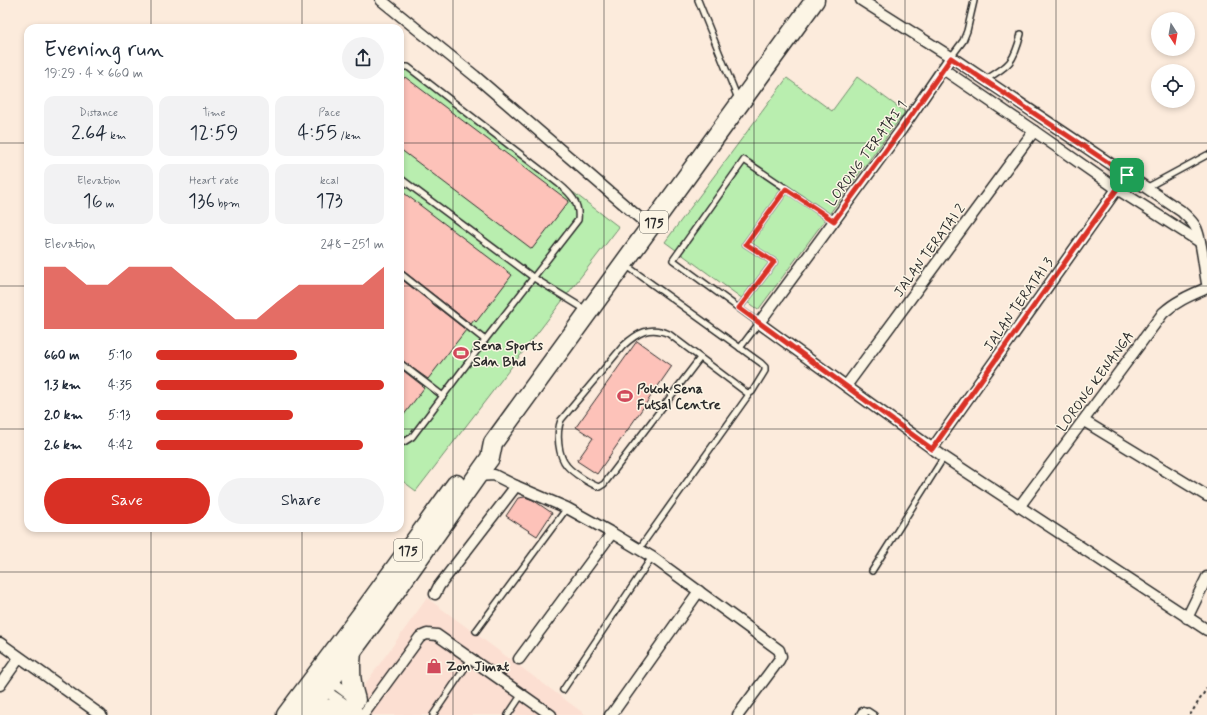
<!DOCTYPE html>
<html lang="en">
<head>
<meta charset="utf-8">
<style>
	:root { --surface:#fff; --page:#f2f2f3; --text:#1f2937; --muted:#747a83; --accent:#d93025 }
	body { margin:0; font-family:Mynerve,sans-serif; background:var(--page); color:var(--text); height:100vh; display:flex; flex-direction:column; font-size:15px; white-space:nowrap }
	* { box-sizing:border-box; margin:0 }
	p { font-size:13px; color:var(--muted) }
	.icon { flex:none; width:22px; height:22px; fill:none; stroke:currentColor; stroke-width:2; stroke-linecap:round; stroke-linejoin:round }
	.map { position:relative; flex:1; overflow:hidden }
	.side { position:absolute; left:24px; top:24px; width:380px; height:508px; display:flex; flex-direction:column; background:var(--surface); border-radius:12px; box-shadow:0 2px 6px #0003 }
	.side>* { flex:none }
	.needle { width:26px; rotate:169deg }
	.tools { position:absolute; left:1151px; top:12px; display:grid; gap:8px }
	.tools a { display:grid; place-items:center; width:44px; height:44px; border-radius:50%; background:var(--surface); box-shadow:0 2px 6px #0003; font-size:20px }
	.pin { position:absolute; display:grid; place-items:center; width:34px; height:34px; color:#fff; margin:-17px; border-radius:8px; box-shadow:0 2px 6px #0006 }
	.round { display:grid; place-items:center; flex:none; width:42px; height:42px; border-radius:21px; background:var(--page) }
	.overview { display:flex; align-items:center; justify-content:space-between; height:68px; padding:0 20px }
	h1 { font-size:22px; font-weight:600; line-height:30px }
	.figures { display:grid; grid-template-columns:repeat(3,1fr); gap:6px; height:68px; padding:4px 20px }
	.figures div { display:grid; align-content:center; border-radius:10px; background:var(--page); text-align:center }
	.figures b { font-size:20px; font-weight:600 }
	.figures small { font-size:11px; font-weight:400 }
	.figures p { font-size:11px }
	.chart { height:112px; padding:8px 20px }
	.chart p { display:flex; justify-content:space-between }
	.chart svg { width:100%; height:72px; margin-top:4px; fill:var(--accent); opacity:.7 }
	.primary-button { display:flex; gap:8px; margin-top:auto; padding:8px 20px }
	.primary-button a { flex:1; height:46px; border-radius:24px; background:var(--accent); color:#fff; font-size:16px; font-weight:600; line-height:46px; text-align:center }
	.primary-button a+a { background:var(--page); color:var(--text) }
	ul { padding:0 20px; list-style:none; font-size:13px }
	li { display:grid; grid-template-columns:64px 48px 1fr; align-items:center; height:30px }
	li i { height:10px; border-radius:5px; background:var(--accent) }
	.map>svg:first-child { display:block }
</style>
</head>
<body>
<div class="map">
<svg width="1207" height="715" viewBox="0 0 1207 715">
	<rect width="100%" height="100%" fill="#fcebdc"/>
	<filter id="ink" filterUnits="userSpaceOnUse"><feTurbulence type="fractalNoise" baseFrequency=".025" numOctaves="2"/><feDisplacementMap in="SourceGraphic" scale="8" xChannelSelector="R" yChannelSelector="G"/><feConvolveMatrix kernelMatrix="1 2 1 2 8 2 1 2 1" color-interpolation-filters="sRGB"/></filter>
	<g filter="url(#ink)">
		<polygon fill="#fcdfd2" points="427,598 586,715 343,715"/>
		<g fill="#b9eeaf" stroke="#728c6d">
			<polygon points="400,61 619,227 416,491 400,479"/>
			<polygon points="857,77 905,112 758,310 665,242 787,78 832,111"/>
		</g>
		<g fill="#fdc2b9" stroke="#2b2b2b">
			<polygon points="405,77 569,201 532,249 400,149 400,83"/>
			<polygon points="400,190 512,275 476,322 474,320 471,324 402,270 400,269"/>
			<polygon points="400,278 466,330 428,379 400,359"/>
			<polygon points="637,341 672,366 597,474 577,461 593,438 576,427"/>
			<polygon points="400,368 423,386 422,387 424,388 400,420"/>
			<polygon points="525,497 533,500 552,513 537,536 506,516 518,498"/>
		</g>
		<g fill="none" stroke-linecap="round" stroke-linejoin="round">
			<defs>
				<g id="lane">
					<polyline points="698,0 738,99"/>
					<polyline points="951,57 963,41 967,31 974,1"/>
					<path d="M400 67H408L559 184C571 194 580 203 578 220L485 340 412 437 404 442 400 443"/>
					<path d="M985 80C1010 65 1014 62 1021 34"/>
					<polyline points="400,178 534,278 586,310"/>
					<polyline points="1146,188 1207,155"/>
					<path d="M627 266 761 363 765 367V371L752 392 747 393 669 334C650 325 637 333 623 346L561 420C556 433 558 456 567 466 573 473 590 484 599 487L604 484 700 358"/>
					<polyline points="400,273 485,340"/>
					<polyline points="739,308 774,262 746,244 786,189"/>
					<polyline points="740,348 759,323 673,260 744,160 834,221"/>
					<polyline points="400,363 443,396"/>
					<polyline points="639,549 750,393"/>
					<polyline points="872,571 944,457"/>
					<polyline points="476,631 567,508"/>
					<polyline points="563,690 652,557"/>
					<polyline points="863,713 868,711 874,715"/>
					<polyline points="433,715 471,659"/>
					<polyline points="508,715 522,694"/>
				</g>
				<g id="street">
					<polyline points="381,0 475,76 650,227"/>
					<path d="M861 0 951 57 1181 211C1186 216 1193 221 1196 228 1202 241 1204 268 1207 283"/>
					<polyline points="951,57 901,130 759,323 846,386 944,457 1207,630"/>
					<polyline points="943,69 1034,131 1117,189 1200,242"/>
					<polyline points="846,386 1034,131"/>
					<polyline points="1084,421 1207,496"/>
					<polyline points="932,449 1127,175"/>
					<polyline points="477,476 494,475 516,486 567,508 612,533 652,557 779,650 781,656 779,660 738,715"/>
					<path d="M1019 507 1163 313C1176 301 1191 295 1207 288"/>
					<polyline points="435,594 439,586 516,486"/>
					<polyline points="1187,618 1207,577"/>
					<polyline points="0,643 101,715"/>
					<polyline points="519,659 612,533"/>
					<polyline points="330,680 354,698"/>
					<polyline points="0,685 19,658"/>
					<polyline points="323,689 349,707"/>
					<polyline points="363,715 420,637 427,634 437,635 551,715"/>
					<polyline points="610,715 612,714 699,591"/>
					<polyline points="862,715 863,713"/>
				</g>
				<g id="highway">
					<path d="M352 651C350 668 350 683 356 700"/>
					<polyline points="309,710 334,708 353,712"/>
					<polyline points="286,715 363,612 456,484"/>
					<polyline points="305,715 376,619 487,462 490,458 493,443 815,0"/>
				</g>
			</defs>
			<use href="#lane" stroke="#2b2b2b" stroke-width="8"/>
			<use href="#street" stroke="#2b2b2b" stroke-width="13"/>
			<use href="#highway" stroke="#2b2b2b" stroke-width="21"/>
			<polyline stroke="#2b2b2b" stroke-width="2" stroke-dasharray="3 3" stroke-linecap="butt" points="1190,715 1207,688"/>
			<use href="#lane" stroke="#fcf5e5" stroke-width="5"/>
			<use href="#street" stroke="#fcf5e5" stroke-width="10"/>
			<use href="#highway" stroke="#fcf5e5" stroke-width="18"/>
		</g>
	</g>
	<g fill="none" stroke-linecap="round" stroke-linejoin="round" filter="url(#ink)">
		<defs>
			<polygon id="route" points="951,58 1127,175 932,449 739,308 774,262 746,244 786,189 834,221 901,130"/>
		</defs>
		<use href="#route" stroke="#fff" stroke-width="8"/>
		<use href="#route" stroke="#d93025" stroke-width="5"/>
	</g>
	<path fill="none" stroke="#2b2b2b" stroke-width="1" stroke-opacity="0.55" d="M151 0V28M302 0V28M453 0V715M604 0V715M754 0V715M905 0V715M1056 0V715M0 143H28M400 143H1207M0 286H28M400 286H1207M0 429H28M400 429H1207M151 528V715M302 528V715M0 572H1207"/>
	<defs>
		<symbol id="stadium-bare" viewBox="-9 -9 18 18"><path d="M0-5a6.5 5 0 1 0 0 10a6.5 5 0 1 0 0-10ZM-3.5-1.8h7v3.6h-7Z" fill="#d1495b" stroke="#fcf5e5" stroke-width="2.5" paint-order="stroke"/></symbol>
		<symbol id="shop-bare" viewBox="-9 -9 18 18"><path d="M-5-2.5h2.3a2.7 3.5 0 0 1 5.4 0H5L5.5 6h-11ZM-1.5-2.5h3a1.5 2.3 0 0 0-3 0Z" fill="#d1495b" stroke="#fcf5e5" stroke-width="2.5" paint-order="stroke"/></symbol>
	</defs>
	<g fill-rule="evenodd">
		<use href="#stadium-bare" x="450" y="342" width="22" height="22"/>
		<use href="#stadium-bare" x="614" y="385" width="22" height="22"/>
		<use href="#shop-bare" x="423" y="655" width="22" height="22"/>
	</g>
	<g text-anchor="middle" stroke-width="3" stroke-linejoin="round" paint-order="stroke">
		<g fill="#fcf5e5" stroke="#6a6863" stroke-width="1">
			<rect x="640" y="211" width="28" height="22" rx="3"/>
			<rect x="394" y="539" width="28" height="22" rx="3"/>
		</g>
		<g font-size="13" font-weight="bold" fill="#2b2b2b">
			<text x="654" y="227">175</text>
			<text x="408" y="555">175</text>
		</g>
		<g font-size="14" fill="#2b2b2b" stroke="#fcf5e5">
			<text transform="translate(866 153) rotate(-54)" y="5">LORONG TERATAI 1</text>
			<text transform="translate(929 250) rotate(-54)" y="5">JALAN TERATAI 2</text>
			<text transform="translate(1018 304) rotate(-55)" y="5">JALAN TERATAI 3</text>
			<text transform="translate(1095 381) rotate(-54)" y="5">LORONG KENANGA</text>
		</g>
		<g font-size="14" font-weight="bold" fill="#2b2b2b" stroke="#fcf5e5" text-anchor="start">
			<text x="473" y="350">Sena Sports<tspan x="473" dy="16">Sdn Bhd</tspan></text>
			<text x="637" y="393">Pokok Sena<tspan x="637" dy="16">Futsal Centre</tspan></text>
			<text x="446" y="671">Zon Jimat</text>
		</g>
	</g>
</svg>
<div class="tools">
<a><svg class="needle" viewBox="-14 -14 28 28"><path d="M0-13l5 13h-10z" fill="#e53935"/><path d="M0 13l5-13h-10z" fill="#747a83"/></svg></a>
<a><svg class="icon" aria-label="locate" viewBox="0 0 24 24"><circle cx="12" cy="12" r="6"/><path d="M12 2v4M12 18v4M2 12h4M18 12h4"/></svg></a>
</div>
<div class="pin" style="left:1127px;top:175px;background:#1e9e55"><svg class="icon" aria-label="arrive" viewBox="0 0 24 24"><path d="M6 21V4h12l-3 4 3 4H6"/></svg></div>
<section class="side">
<div class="overview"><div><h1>Evening run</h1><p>19:29 · 4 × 660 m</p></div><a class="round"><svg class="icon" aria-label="share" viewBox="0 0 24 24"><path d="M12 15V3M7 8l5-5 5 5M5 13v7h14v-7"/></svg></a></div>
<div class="figures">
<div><p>Distance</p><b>2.64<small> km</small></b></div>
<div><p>Time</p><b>12:59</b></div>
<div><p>Pace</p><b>4:55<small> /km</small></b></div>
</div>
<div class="figures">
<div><p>Elevation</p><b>16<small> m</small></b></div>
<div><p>Heart rate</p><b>136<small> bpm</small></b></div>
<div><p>kcal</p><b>173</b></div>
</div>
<div class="chart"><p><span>Elevation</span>248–251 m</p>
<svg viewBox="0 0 160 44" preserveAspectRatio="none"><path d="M0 44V6L10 6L20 17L30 17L40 6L50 6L60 6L70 17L80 27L90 38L100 38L110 27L120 17L130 17L140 17L150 17L160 6V44z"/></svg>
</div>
<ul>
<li><b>660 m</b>5:10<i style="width:62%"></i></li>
<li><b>1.3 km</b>4:35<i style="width:100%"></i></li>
<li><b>2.0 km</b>5:13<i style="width:60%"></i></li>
<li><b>2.6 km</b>4:42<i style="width:91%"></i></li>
</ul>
<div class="primary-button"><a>Save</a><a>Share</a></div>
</section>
</div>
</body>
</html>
